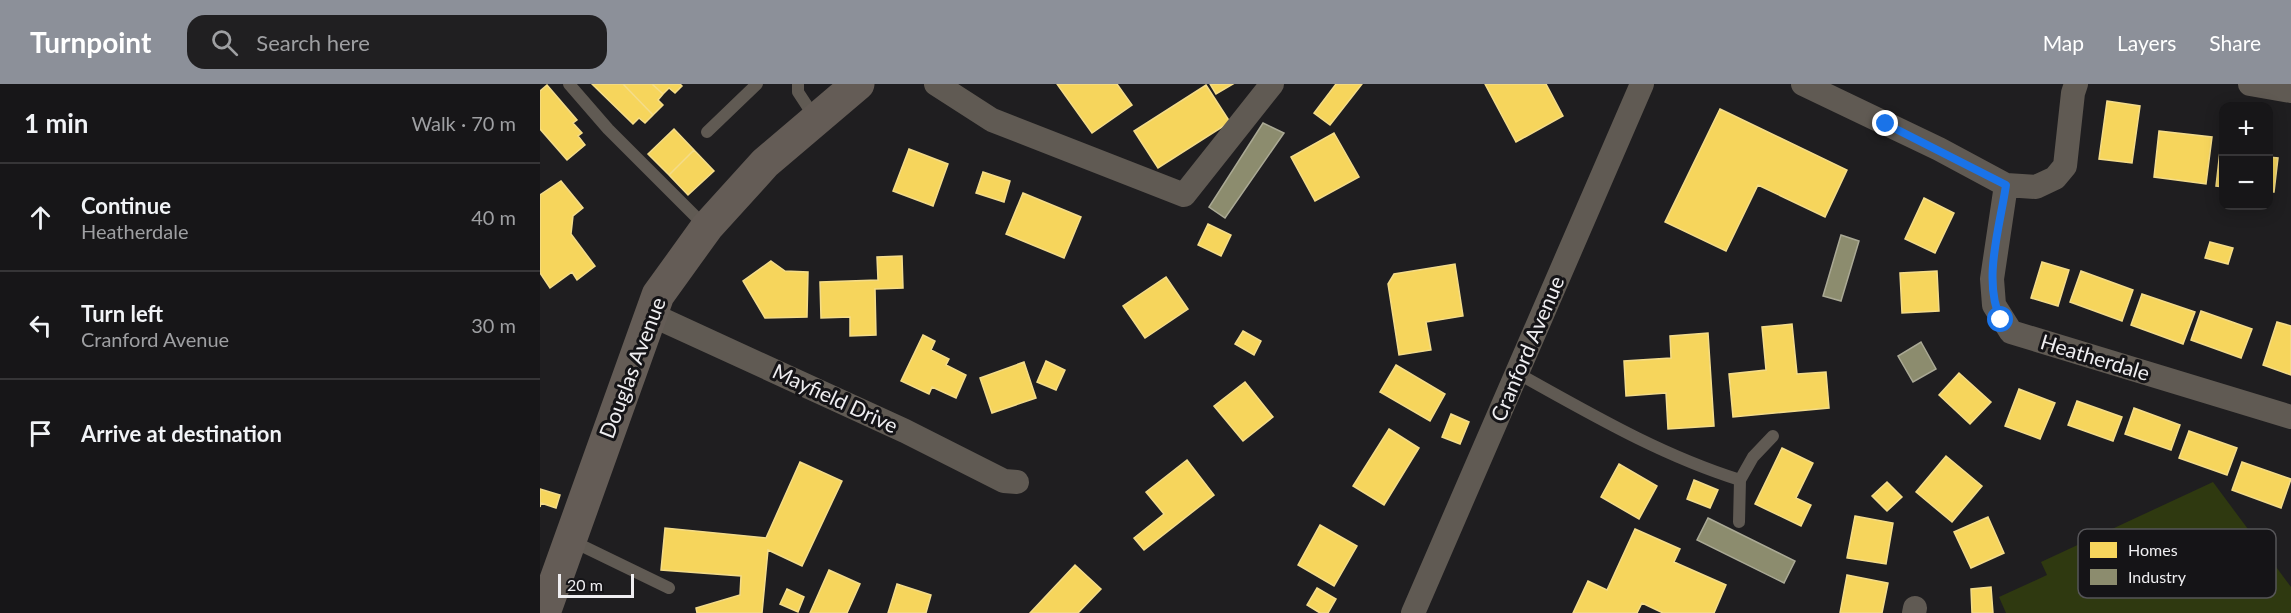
<!DOCTYPE html>
<meta charset="utf-8">
<style>
body{margin:0;font-family:Lato,sans-serif;background:#201f21;color:#f1f3f6}
.controls{position:absolute;right:18px;top:18px;display:grid;overflow:hidden;border-radius:12px;box-shadow:0 3px 15px #0003}
.controls button{width:54px;height:54px;display:grid;place-items:center;padding:0;border:0;border-bottom:2px solid #363537;background:#171618;color:#f1f3f6;font:30px sans-serif}
.scale{position:absolute;left:18px;bottom:15px;width:76px;box-sizing:border-box;padding-left:6px;border:3px solid #efeef1;border-top:0;font-size:16px;line-height:21px;white-space:nowrap;color:#efeef1;-webkit-text-stroke:4px #151417;paint-order:stroke}
.stop{position:absolute;width:18px;height:18px;margin:-14px;border:4px solid #1a73e8;border-radius:50%;background:#fff}
.stop.end{background:#1a73e8;border-color:#fff;box-shadow:0 2px 6px #0008}
.list{margin:0;padding:0;list-style:none}
h2{display:flex;justify-content:space-between;align-items:center;height:78px;margin:0;padding:0 24px;font-size:26px}
h2 small{font-size:20px;font-weight:400;color:#9e9fa2}
.list li{display:grid;grid-template-columns:39px 1fr auto;gap:18px;align-items:center;box-sizing:border-box;height:108px;padding:0 24px;border-top:2px solid #363537}
.list b{display:block;font-size:22px;white-space:nowrap}
.list p{margin:0;font-size:20px;white-space:nowrap;color:#9e9fa2}
.list em{font-size:20px;font-style:normal;color:#9e9fa2}
.icon{flex:none;width:33px;height:33px;fill:none;stroke:currentColor;stroke-width:2;stroke-linecap:round;stroke-linejoin:round}
.map{position:relative;flex:none;width:1751px;height:529px;overflow:hidden}
header{display:flex;align-items:center;gap:36px;box-sizing:border-box;height:84px;padding:0 30px;background:#8c9099;color:#fff}
header strong{font-size:28px}
nav{display:flex;gap:33px;margin-inline-start:auto;font-size:21px}
.search{width:420px;height:54px;background:#201f21;display:flex;align-items:center;gap:15px;box-sizing:border-box;padding:0 21px;border-radius:18px;color:#9e9fa2;font-size:22px}
main{display:flex}
aside{flex:1;background:#171618}
.map>svg:first-child{display:block}
.green{fill:#2f3910}
.homes{fill:#f6d55c;stroke:#f4dc89;stroke-width:1.5}
.industry{fill:#8c8c6e;stroke:#aaa995;stroke-width:1.5}
.lines{fill:none;stroke-linecap:round;stroke-linejoin:round}
.lane{stroke:#605a53;stroke-width:12}
.street{stroke:#605a53;stroke-width:24}
.secondary{stroke:#645c56;stroke-width:33}
.route{stroke:#1a73e8;stroke-width:8}
.labels{text-anchor:middle;stroke-width:6;stroke-linejoin:round;paint-order:stroke}
.street-label{font-size:21px;fill:#efeef1;stroke:#151417}
.key{fill:#151417;stroke:#565558;stroke-width:1.5}
.key-label{font-size:16px;fill:#efeef1}
</style>
<header>
<strong>Turnpoint</strong>
<div class="search"><svg class="icon" aria-label="search" viewBox="0 0 24 24"><circle cx="10" cy="10" r="6"/><path d="M15 15l6 6"/></svg>Search here</div>
<nav><a>Map</a><a>Layers</a><a>Share</a></nav>
</header>
<main>
<aside>
<h2>1 min<small>Walk · 70 m</small></h2>
<ul class="list">
<li><svg class="icon" aria-label="ahead" viewBox="0 0 24 24"><path d="M12 20V5M6 11l6-6 6 6"/></svg><div><b>Continue</b><p>Heatherdale</p></div><em>40 m</em></li>
<li><svg class="icon" aria-label="left" viewBox="0 0 24 24"><path d="M17 20v-9H6M10 6l-5 5 5 5"/></svg><div><b>Turn left</b><p>Cranford Avenue</p></div><em>30 m</em></li>
<li><svg class="icon" aria-label="arrive" viewBox="0 0 24 24"><path d="M6 21V4h12l-3 4 3 4H6"/></svg><div><b>Arrive at destination</b></div></li>
</ul>
</aside>
<div class="map">
<svg width="1751" height="529" viewBox="0 0 1751 529">
<rect width="100%" height="100%" fill="#1f1e20"/>
<!-- green -->
<path class="green" d="M1673 398 1751 503V529H1466L1459 513 1507 491 1501 478Z"/>
<!-- homes -->
<path class="homes" d="M52 0H83L113 31 105 39 99 34 93 40Z
M83 0H112L123 10 118 16 123 21 113 31Z
M112 0H140L142 2 135 9 129 4 123 10Z
M517 0H577L592 21 552 49Z
M670 0H693L676 10Z
M796 0H822L790 41 774 29Z
M945 0H1006L1023 32 976 58Z
M7 1 37 36 33 39 42 49 38 52 45 61 27 76 0 45V7Z
M666 1 690 38 618 84 594 47Z
M1567 17 1600 22 1592 79 1559 75Z
M1180 25 1307 86 1285 133 1218 101 1186 167 1125 138Z
M134 45 154 66 129 91 108 70Z
M1619 47 1672 53 1666 100 1614 93Z
M794 49 819 93 775 117 751 73Z
M369 65 408 80 393 122 353 107Z
M154 66 174 87 148 111 129 91Z
M1680 67 1684 68V103L1676 102Z
M1728 73 1738 74 1734 108H1728Z
M443 88 470 97 464 118 436 109Z
M21 97 43 124 33 132 31 150 55 182 37 196 32 188 10 204 0 189V111Z
M483 109 541 133 524 174 466 150Z
M1384 114 1414 129 1395 169 1365 155Z
M668 140 691 151 681 172 658 161Z
M1670 158 1693 164 1688 180 1665 174Z
M362 172 363 204 335 205 336 251 310 252V233L281 234 280 198 338 196 337 173Z
M231 177 245 187 268 188 267 233 225 234 203 197Z
M1502 178 1529 186 1518 222 1491 214Z
M915 180 923 232 886 238 891 266 859 271 848 200 854 190Z
M1397 187 1399 227 1362 229 1360 189Z
M1541 187 1593 206 1582 237 1530 218Z
M626 193 648 225 605 254 583 222Z
M1602 210 1655 228 1643 260 1591 241Z
M1661 227 1712 245 1701 274 1651 256Z
M1737 238 1751 242V291L1723 281Z
M1252 240 1257 290 1286 288 1289 324 1193 333 1189 290 1226 286 1222 243Z
M703 247 721 257 714 271 695 260Z
M1168 249 1174 342 1128 345 1126 309 1086 312 1084 277 1131 274 1130 252Z
M383 251 395 257 391 266 409 275 406 281 426 291 416 314 392 303 389 310 361 297Z
M506 277 525 286 516 306 497 298Z
M484 278 496 314 452 329 440 294Z
M856 281 905 310 890 337 840 308Z
M1419 289 1451 318 1430 340 1399 311Z
M705 298 733 333 703 357 674 322Z
M1479 305 1515 319 1500 355 1465 342Z
M1537 317 1582 333 1573 357 1528 341Z
M1594 324 1640 341 1631 366 1585 350Z
M911 330 929 338 920 360 902 353Z
M849 345 879 364 844 421 813 402Z
M1649 347 1697 364 1687 391 1639 374Z
M1242 364 1273 379 1256 414 1271 421 1261 442 1215 420Z
M1406 372 1442 402 1412 438 1376 408Z
M647 376 674 411 604 466 594 454 624 430 606 408Z
M260 378 302 397 262 482 228 466 222 529H157L156 524 200 511 201 492 121 486 125 444 226 454Z
M1702 378 1751 395 1741 424 1692 406Z
M1079 380 1117 402 1099 435 1061 413Z
M1154 396 1178 406 1170 424 1147 415Z
M1347 398 1362 413 1347 427 1332 412Z
M0 405 20 411 16 424 1 419 0 423Z
M1315 432 1353 439 1346 480 1307 474Z
M1448 433 1464 469 1431 484 1414 448Z
M780 441 817 462 794 502 758 481Z
M1095 445 1140 465 1134 478 1186 501 1174 529H1123L1102 519 1097 529H1033L1048 497 1067 506Z
M535 481 561 505 538 529H490Z
M289 486 320 500 307 529H270Z
M1307 491 1348 499 1342 529H1300Z
M357 500 391 511 386 529H348Z
M1451 503 1453 529H1432L1431 505Z
M777 504 796 515 788 529H780L767 521Z
M247 505 264 513 258 528 240 520Z"/>
<!-- industry -->
<path class="industry" d="M723 39 744 49 685 134 669 123Z
M1301 151 1319 157 1301 217 1283 212Z
M1381 258 1396 285 1373 298 1358 272Z
M1168 434 1255 477 1244 499 1157 456Z"/>
<g class="lines">
<!-- lane -->
<path class="lane" d="M29 0 68 45 166 143
M258 0V8L275 34
M167 48 217 0
M977 289C1049 329 1120 371 1200 396L1213 373 1233 352
M1199 438 1200 396
M30 456 129 504"/>
<!-- street -->
<path class="street" d="M396 0 452 36 644 111 732 0
M1263 0 1399 65 1466 101 1496 103 1515 94 1525 82 1533 9 1536 0
M1710 0 1751 7
M1466 101 1452 195 1454 221 1471 248 1751 333
M112 231 365 347 464 397 477 398
M873 529 1102 0
M1374 529 1375 524"/>
<!-- secondary -->
<path class="secondary" d="M4 529 118 211 167 143 225 79 318 0"/>
</g>
<g class="lines">
<!-- route -->
<path class="route" d="M1346 40 1466 101C1460 143 1442 197 1461 236"/>
</g>
<g class="labels">
<!-- street labels -->
<g class="street-label">
<text transform="translate(988 265) rotate(-67)" y="7">Cranford Avenue</text>
<text transform="translate(1555 274) rotate(17)" y="7">Heatherdale</text>
<text transform="translate(93 284) rotate(-69)" y="7">Douglas Avenue</text>
<text transform="translate(295 315) rotate(25)" y="7">Mayfield Drive</text>
</g>
</g>
<!-- legend -->
<rect x="1538" y="445" width="198" height="69" rx="9" class="key"/>
<rect x="1550" y="458" width="27" height="16" fill="#f6d55c"/>
<rect x="1550" y="485" width="27" height="16" fill="#8c8c6e"/>
<g class="key-label">
<text x="1588" y="472">Homes</text>
<text x="1588" y="499">Industry</text>
</g>
</svg>
<div class="controls">
<button>+</button>
<button>−</button>
</div>
<div class="scale">20 m</div>
<div class="stop" style="left:1461px;top:236px"></div>
<div class="stop end" style="left:1346px;top:40px"></div>
</div>
</main>
